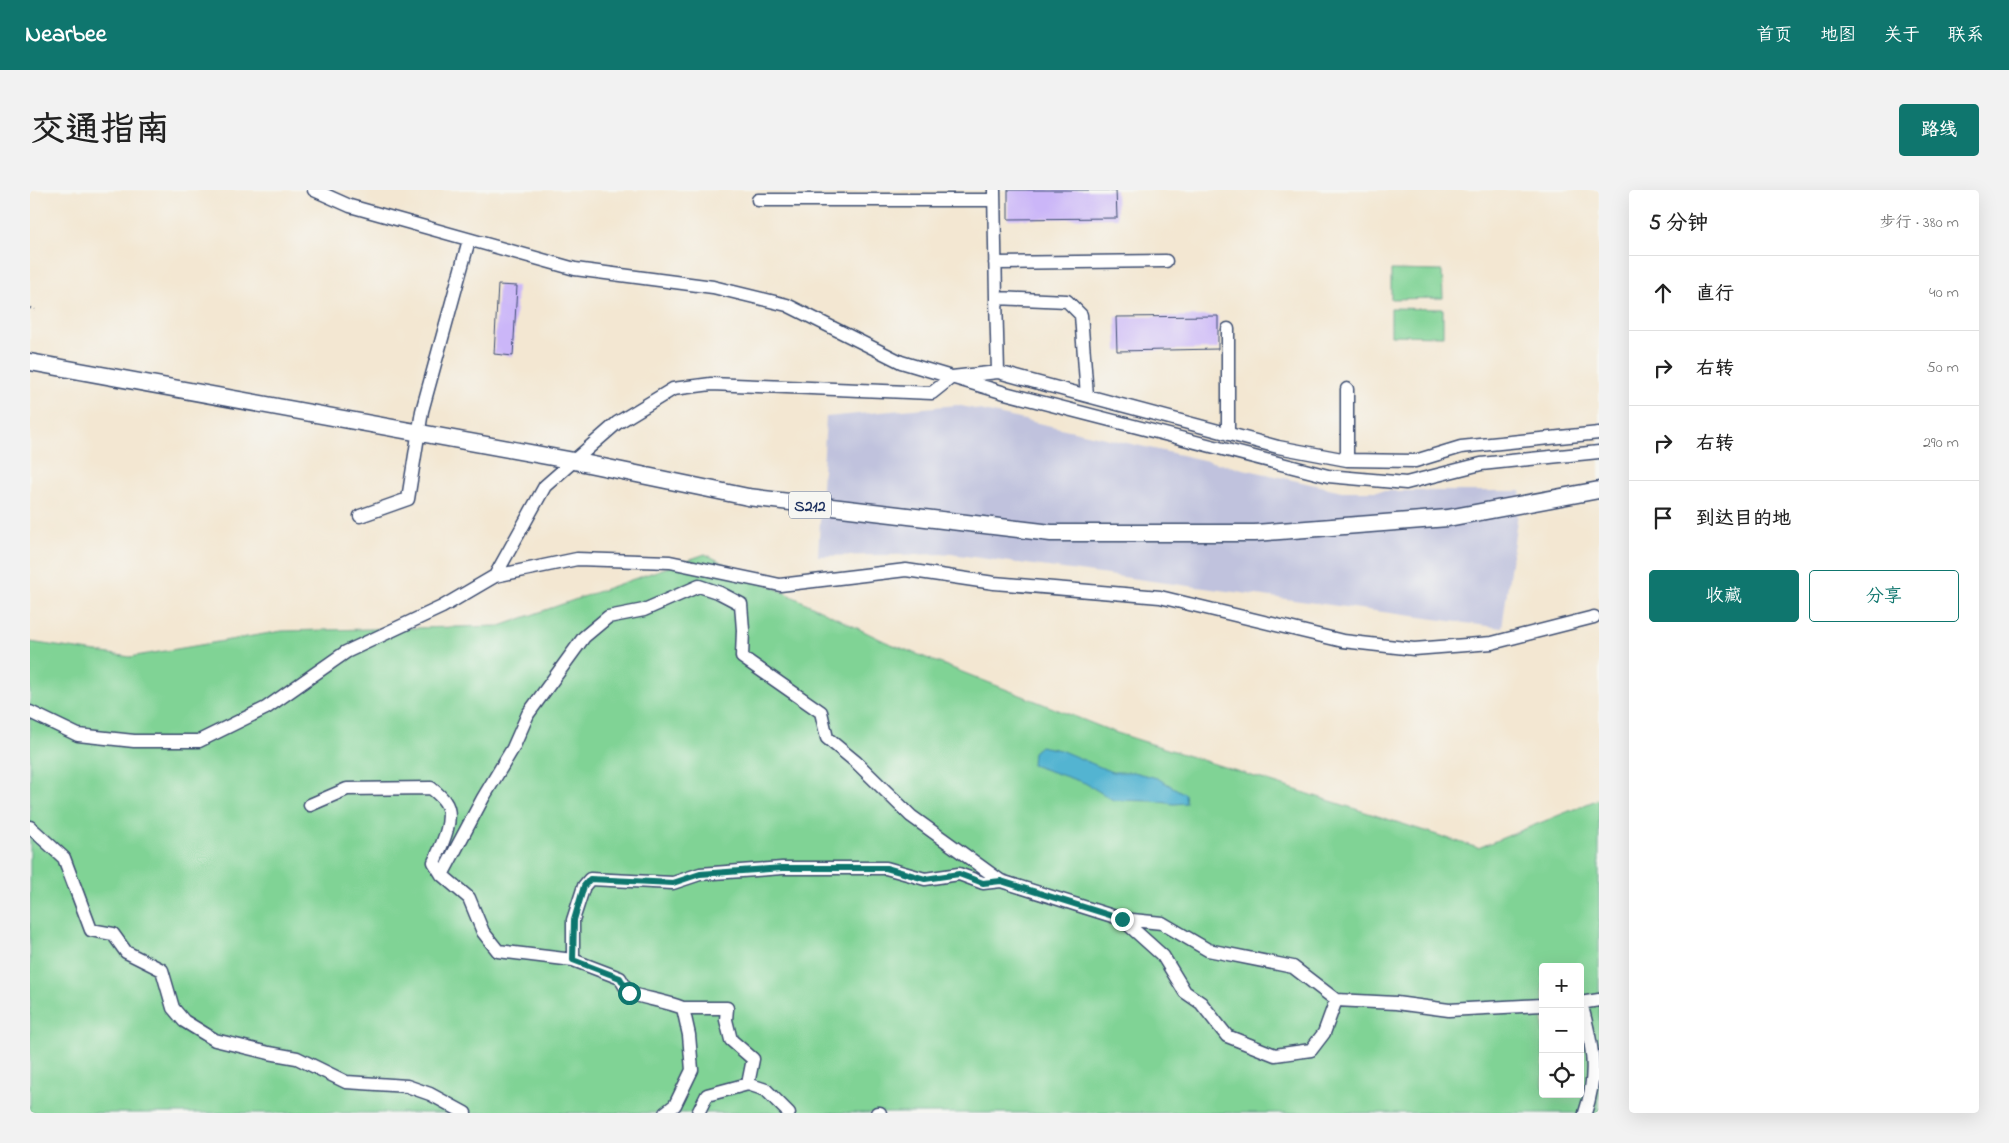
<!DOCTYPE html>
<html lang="zh">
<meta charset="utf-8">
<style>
body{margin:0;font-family:"Indie Flower","LXGW WenKai TC",sans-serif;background:#f2f2f2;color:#222}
.controls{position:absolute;right:15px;bottom:15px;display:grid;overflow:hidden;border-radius:5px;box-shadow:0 5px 20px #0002}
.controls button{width:45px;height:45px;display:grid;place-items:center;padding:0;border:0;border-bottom:1px solid #e0e0e0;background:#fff;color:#222;font:25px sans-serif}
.stop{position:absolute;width:15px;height:15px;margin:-11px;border:4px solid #0f766e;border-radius:50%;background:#fff}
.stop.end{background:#0f766e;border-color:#fff;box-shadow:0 1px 5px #0008}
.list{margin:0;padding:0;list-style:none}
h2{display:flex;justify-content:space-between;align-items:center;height:65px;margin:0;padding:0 20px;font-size:21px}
h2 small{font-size:16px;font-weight:400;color:#767676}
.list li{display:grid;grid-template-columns:32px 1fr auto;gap:15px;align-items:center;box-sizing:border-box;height:75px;padding:0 20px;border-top:1px solid #e0e0e0}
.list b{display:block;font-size:19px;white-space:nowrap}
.list em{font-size:16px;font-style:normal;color:#767676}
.actions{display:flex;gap:10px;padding:15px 20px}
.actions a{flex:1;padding:11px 0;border:1px solid #0f766e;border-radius:5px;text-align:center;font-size:18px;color:#0f766e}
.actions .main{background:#0f766e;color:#fff}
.icon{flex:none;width:28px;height:28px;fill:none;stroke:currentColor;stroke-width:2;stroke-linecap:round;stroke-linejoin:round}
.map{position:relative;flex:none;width:1569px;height:923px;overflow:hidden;border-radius:5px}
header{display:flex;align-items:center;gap:30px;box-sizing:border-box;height:70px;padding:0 25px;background:#0f766e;color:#fff}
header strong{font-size:24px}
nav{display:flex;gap:28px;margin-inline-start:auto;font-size:18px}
.intro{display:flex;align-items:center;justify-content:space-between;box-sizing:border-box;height:120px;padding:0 30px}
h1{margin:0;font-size:35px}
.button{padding:12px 22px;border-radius:5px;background:#0f766e;color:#fff;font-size:18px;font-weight:700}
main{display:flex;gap:30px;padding:0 30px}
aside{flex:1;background:#fff;border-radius:5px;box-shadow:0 5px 20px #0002}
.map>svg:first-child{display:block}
.industrial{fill:#c0c2dd}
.green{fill:#80d395;stroke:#4e817a;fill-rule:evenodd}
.water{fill:#52b4d1;stroke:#367298}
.building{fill:#cbb6f8}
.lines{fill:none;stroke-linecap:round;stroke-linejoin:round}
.minor-casing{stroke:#3b4b6f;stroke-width:15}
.major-casing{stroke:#3b4b6f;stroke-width:19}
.path{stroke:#3b4b6f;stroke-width:2.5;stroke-dasharray:1 4;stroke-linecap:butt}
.minor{stroke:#fff;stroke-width:12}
.major{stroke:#fff;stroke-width:16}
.route{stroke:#0f766e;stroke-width:6}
.labels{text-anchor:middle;stroke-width:4.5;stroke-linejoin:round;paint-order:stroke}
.shield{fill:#f6f6f2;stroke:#5d6b8a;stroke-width:1}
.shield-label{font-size:16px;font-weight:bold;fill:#1b2f5e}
</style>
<header>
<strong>Nearbee</strong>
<nav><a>首页</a><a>地图</a><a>关于</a><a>联系</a></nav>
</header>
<div class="intro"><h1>交通指南</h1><a class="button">路线</a></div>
<main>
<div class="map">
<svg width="1569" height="923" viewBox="0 0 1569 923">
<rect width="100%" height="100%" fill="#f6f6f2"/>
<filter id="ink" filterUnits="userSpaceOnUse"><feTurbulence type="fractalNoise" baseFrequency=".02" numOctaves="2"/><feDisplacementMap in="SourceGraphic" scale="10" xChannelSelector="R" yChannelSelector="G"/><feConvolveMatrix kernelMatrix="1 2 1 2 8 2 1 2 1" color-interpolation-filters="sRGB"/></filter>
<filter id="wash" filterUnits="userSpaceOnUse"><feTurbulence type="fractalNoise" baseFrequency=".0096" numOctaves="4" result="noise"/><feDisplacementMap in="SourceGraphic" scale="20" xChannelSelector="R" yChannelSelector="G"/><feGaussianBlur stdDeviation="1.12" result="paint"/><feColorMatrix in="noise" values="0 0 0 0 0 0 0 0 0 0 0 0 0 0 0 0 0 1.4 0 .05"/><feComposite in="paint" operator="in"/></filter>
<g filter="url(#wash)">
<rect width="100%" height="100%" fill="#f3e7d2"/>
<!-- industrial -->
<path class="industrial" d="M927 215 1312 301H1491L1472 438 921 364 788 366 796 227Z"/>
<!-- green -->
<path class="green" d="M1361 80 1412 81 1413 108 1361 109Z
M1361 118 1413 119V146L1361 145Z
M675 364 856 452 1084 542 1448 658 1569 609V923H0V452L100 467 252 441 470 436ZM1513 777H1550V904H1513Z"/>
<!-- water -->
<path class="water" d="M1010 556 1030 560 1082 582H1103L1127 588 1155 604 1156 613 1144 614 1123 611 1083 610 1055 593 1002 575 1003 562Z"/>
<g id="blocks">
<!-- building -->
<path class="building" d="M978 0H1086L1087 28 978 29Z
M468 95 487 96 483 166 464 164Z
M1188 126V159L1087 161 1086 127Z"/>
</g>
</g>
<g filter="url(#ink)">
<use href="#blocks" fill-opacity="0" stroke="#3b4b6f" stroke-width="1"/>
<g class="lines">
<!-- minor casing -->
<g class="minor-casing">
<path id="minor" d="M284 0 320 16 545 79 683 97 757 115 871 172 975 203 1298 286 1376 293 1451 274 1569 262
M964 0 966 108 1037 111 1051 125 1057 206
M728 10H964
M965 73 1136 71
M966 108 968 182
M1198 139V244
M1317 270V199
M330 326 378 309 392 221 439 50
M465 386 547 369 640 372 750 395 876 380 964 393 1130 407 1313 451 1384 459 1462 453 1564 427
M0 522 48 545 104 551H169L236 518 316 462 412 417 465 386 515 296 587 233 643 199 681 194 902 203 922 187 968 182 1248 257 1317 270 1385 271 1431 257 1569 243
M280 615 317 599 401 598C406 602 412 607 415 612 426 627 411 657 404 672L412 685
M0 637 34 668 61 740 83 744 96 762 132 780 143 818 154 831 185 850 239 863 267 868 316 892 377 896 400 904 435 923
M1092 729 1133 766 1155 802 1171 813 1197 846 1245 865 1281 860 1294 843 1306 810
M543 770V730L554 696 560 689 643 693 670 684 752 678H856L895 689 929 684 953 693 971 691
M1550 813 1569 810
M1551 813C1562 853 1569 882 1555 923
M653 818H697L696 830 701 850 723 869 718 894
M635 923 645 915 662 880 659 845 653 818C635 811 617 809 599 803L590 788 543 770 468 761 453 742 439 708 412 685 453 608 483 558 498 524 554 447 578 427 614 420 669 396 690 403 711 414 713 440 712 467 791 522 797 548 826 572 881 626 971 691 1092 729 1132 733 1178 760 1263 777 1306 810 1366 813 1419 820 1513 815
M668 923 677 905 718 894 736 900 759 923
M847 923H850"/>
</g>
<!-- major casing -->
<g class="major-casing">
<path id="major" d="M0 172 544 271 718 307 1021 343H1225L1418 328 1569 300"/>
</g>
<!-- path -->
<path class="path" d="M0 118 5 120"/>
<!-- minor -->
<use href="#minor" class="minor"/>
<!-- major -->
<use href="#major" class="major"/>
</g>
</g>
<g class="lines" filter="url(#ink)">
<!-- route -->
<path class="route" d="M599 803 590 788 543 770 544 730 554 696 560 689 643 693 670 684 752 678H856L895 689 929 684 953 693 971 691 1092 729"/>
</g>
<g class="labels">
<!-- shield labels -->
<rect class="shield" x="759" y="301.5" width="42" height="27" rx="4"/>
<g class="shield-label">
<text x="780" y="321">S212</text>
</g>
</g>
</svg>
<div class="controls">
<button>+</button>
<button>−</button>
<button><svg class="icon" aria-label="locate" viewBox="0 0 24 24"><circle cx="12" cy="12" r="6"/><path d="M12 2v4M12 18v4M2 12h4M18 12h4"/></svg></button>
</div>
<div class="stop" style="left:599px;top:803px"></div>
<div class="stop end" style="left:1092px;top:729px"></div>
</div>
<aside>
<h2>5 分钟<small>步行 · 380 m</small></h2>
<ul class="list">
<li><svg class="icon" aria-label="ahead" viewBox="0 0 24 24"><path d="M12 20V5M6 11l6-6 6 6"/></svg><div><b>直行</b></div><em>40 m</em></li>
<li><svg class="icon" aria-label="right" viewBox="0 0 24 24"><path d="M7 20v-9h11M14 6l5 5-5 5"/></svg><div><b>右转</b></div><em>50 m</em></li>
<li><svg class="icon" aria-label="right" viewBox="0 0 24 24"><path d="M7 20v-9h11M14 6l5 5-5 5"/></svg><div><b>右转</b></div><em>290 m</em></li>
<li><svg class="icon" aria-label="arrive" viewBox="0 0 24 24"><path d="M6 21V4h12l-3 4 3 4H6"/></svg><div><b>到达目的地</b></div></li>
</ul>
<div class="actions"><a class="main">收藏</a><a>分享</a></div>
</aside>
</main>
